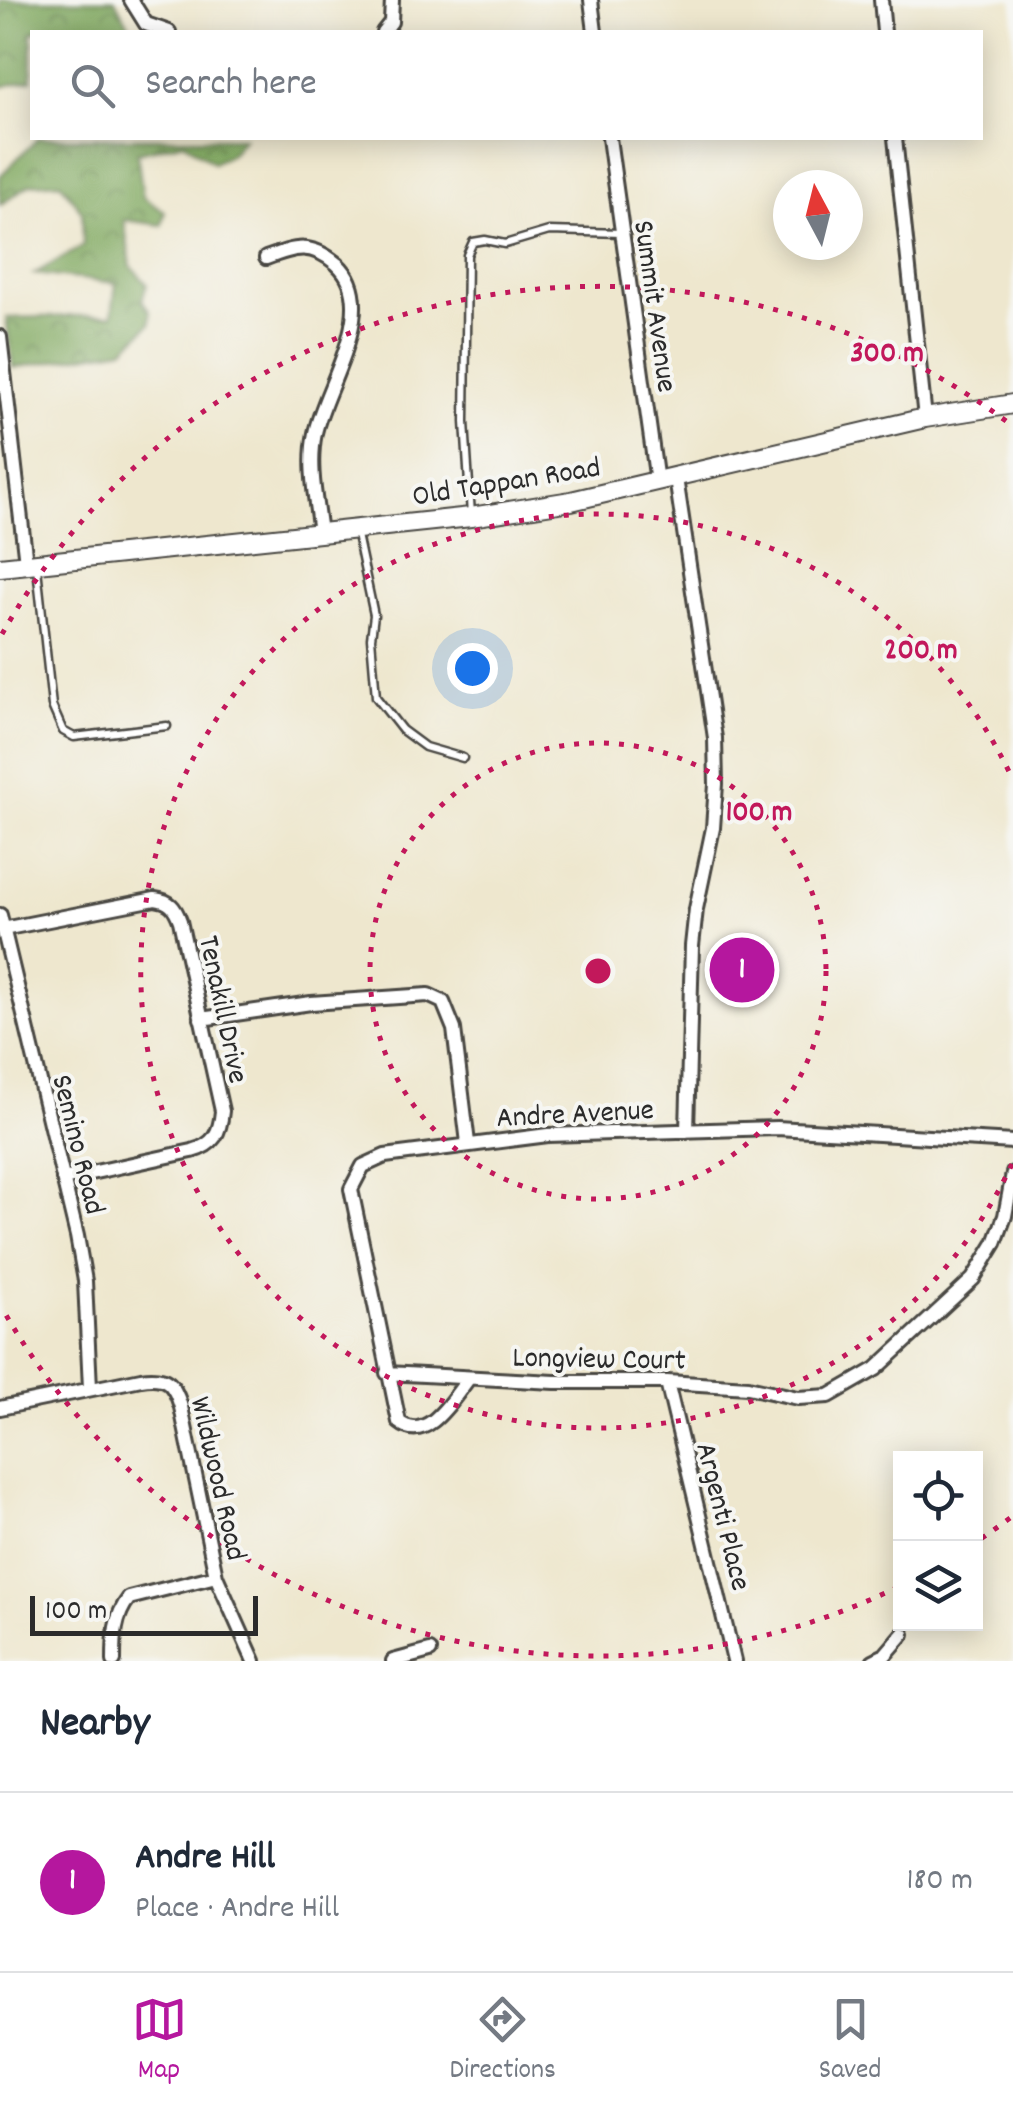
<!DOCTYPE html>
<meta charset="utf-8">
<style>
body{margin:0;font-family:Dekko,sans-serif;background:#f2f2f3;color:#1f2937}
.controls{position:absolute;right:30px;bottom:30px;display:grid;overflow:hidden;border-radius:0px;box-shadow:0 5px 25px #0003}
.controls button{width:90px;height:90px;display:grid;place-items:center;padding:0;border:0;border-bottom:2px solid #e0e1e3;background:#fff;color:#1f2937;font:50px sans-serif}
.compass{position:absolute;left:773px;top:170px;width:90px;height:90px;border-radius:50%;background:#fff;box-shadow:0 5px 25px #0003;rotate:353deg}
.scale{position:absolute;left:30px;bottom:25px;width:228px;box-sizing:border-box;padding-left:10px;border:5px solid #2b2b2b;border-top:0;font-size:28px;line-height:35px;white-space:nowrap;color:#2b2b2b;-webkit-text-stroke:8px #f6f6f2;paint-order:stroke}
.you{position:absolute;left:472px;top:668px;width:35px;height:35px;margin:-25px;border:8px solid #fff;border-radius:50%;background:#1a73e8;box-shadow:0 0 0 15px #1a73e833}
.badge{display:grid;place-items:center;width:65px;height:65px;border-radius:50%;background:#b5179e;color:#fff;font-size:32px;font-weight:700}
.pin{position:absolute;translate:-50% -50%;border:5px solid #fff;box-shadow:0 2px 10px #0006}
.list{margin:0;padding:0;list-style:none}
h2{display:flex;justify-content:space-between;align-items:center;height:130px;margin:0;padding:0 40px;font-size:42px}
h2 small{font-size:32px;font-weight:400;color:#747a83}
.list li{display:grid;grid-template-columns:65px 1fr auto;gap:30px;align-items:center;box-sizing:border-box;height:180px;padding:0 40px;border-top:2px solid #e0e1e3}
.list b{display:block;font-size:38px;white-space:nowrap}
.list p{margin:0;font-size:32px;white-space:nowrap;color:#747a83}
.list em{font-size:32px;font-style:normal;color:#747a83}
.icon{flex:none;width:55px;height:55px;fill:none;stroke:currentColor;stroke-width:2;stroke-linecap:round;stroke-linejoin:round}
.map{position:relative;flex:none;width:1013px;height:1661px;overflow:hidden}
.search{position:absolute;background:#fff;box-shadow:0 5px 25px #0003;left:30px;right:30px;top:30px;height:110px;display:flex;align-items:center;gap:25px;box-sizing:border-box;padding:0 35px;border-radius:0px;color:#747a83;font-size:38px}
.sheet{height:310px;background:#fff}
nav{display:flex;justify-content:space-around;align-items:center;box-sizing:border-box;height:140px;border-top:2px solid #e0e1e3;background:#fff;font-size:28px;color:#747a83}
nav a{display:grid;justify-items:center;gap:5px}
nav .on{color:#b5179e}
.map>svg:first-child{display:block}
.forest{fill:url(#forest-crowns);stroke:#566a45;stroke-width:2.5}
.lines{fill:none;stroke-linecap:round;stroke-linejoin:round}
.service-casing{stroke:#484743;stroke-width:11}
.minor-casing{stroke:#484743;stroke-width:18}
.secondary-casing{stroke:#484743;stroke-width:22}
.service{stroke:#fff;stroke-width:6}
.minor{stroke:#fff;stroke-width:12}
.secondary{stroke:#fff;stroke-width:18}
.ring{fill:none;stroke:#c2185b;stroke-width:5;stroke-dasharray:5 10}
.labels{text-anchor:middle;stroke-width:8;stroke-linejoin:round;paint-order:stroke}
.street-label{font-size:30px;fill:#2b2b2b;stroke:#f6f6f2}
.centre{fill:#c2185b;stroke:#f6f6f2;stroke-width:5}
.ring-label{font-size:30px;text-anchor:middle;font-weight:bold;fill:#c2185b;stroke:#f6f6f2;stroke-width:8;stroke-linejoin:round;paint-order:stroke}
</style>
<div class="map">
<svg width="1013" height="1661" viewBox="0 0 1013 1661">
<defs>
<pattern id="forest-crowns" width="20" height="18" patternUnits="userSpaceOnUse" patternTransform="scale(2.5)"><rect width="20" height="18" fill="#80a85f"/><path d="M2 6a3 3 0 1 1 6 0M12 15a3 3 0 1 1 6 0" fill="none" stroke="#69894f"/></pattern>
</defs>
<rect width="100%" height="100%" fill="#f6f6f2"/>
<filter id="ink" filterUnits="userSpaceOnUse"><feTurbulence type="fractalNoise" baseFrequency=".01" numOctaves="2"/><feDisplacementMap in="SourceGraphic" scale="20" xChannelSelector="R" yChannelSelector="G"/><feConvolveMatrix kernelMatrix="1 2 1 2 8 2 1 2 1" color-interpolation-filters="sRGB"/></filter>
<filter id="wash" filterUnits="userSpaceOnUse"><feTurbulence type="fractalNoise" baseFrequency=".0048" numOctaves="4" result="noise"/><feDisplacementMap in="SourceGraphic" scale="40" xChannelSelector="R" yChannelSelector="G"/><feGaussianBlur stdDeviation="2.25" result="paint"/><feColorMatrix in="noise" values="0 0 0 0 0 0 0 0 0 0 0 0 0 0 0 0 0 1.4 0 .05"/><feComposite in="paint" operator="in"/></filter>
<g filter="url(#wash)">
<rect width="100%" height="100%" fill="#eee7ce"/>
<!-- forest -->
<path class="forest" d="M0 0H115L133 32H32V80L0 87Z
M38 138H244L231 154 213 163 184 142 137 153 143 197 165 212 162 225 124 220 131 266 147 284 142 300 150 312V324L124 349 13 368 6 318 112 315 116 283 34 274 83 246 82 212 60 182 30 184 0 205V176Z"/>
</g>
<g filter="url(#ink)">
<g class="lines">
<!-- service casing -->
<g class="service-casing">
<path id="service" d="M471 515 465 422 467 255 473 242 485 240 505 244 549 231 622 233
M356 530 374 615 371 638 376 697 402 730 425 747 463 758
M37 568 52 706 63 731 74 737 167 726"/>
</g>
<!-- minor casing -->
<g class="minor-casing">
<path id="minor" d="M131 0 146 24 169 32
M591 0 595 32
M881 0 884 32
M383 32 391 22 392 0
M609 138 657 482
M895 138 925 418
M266 258C296 247 311 242 337 264 382 305 325 386 315 433 308 466 316 500 320 533
M0 337 26 563
M676 478 715 738 716 784 713 828 696 909 692 946 687 1131
M0 915 77 1236 85 1281 90 1388
M3 929 155 899C170 901 175 907 180 921L222 1111C220 1133 214 1145 192 1151L63 1179
M201 1019 311 1003 428 995 443 1002 454 1029 468 1143
M387 1373 555 1382H667L748 1387 798 1398 829 1396 876 1369 973 1279 995 1243 1005 1216 1013 1173
M469 1378C453 1398 427 1445 399 1422L351 1189 363 1166 385 1156 548 1135 777 1128 1013 1142
M667 1382 734 1661
M0 1408 141 1379C167 1375 174 1383 181 1407L216 1576 254 1661
M114 1661C114 1637 114 1617 129 1598L216 1576
M393 1661 430 1651
M873 1661 885 1655 903 1634"/>
</g>
<!-- secondary casing -->
<g class="secondary-casing">
<path id="secondary" d="M0 567 471 517 571 501 925 418 1013 404"/>
</g>
<!-- service -->
<use href="#service" class="service"/>
<!-- minor -->
<use href="#minor" class="minor"/>
<!-- secondary -->
<use href="#secondary" class="secondary"/>
</g>
</g>
<!-- distance rings -->
<g class="ring">
<circle cx="598" cy="971" r="228"/>
<path d="M1012 1164A457 457 0 1 1 1012 778"/>
<path d="M1010 1518A685 685 0 0 1 976 1542M898 1587A685 685 0 0 1 2 1308M2 634A685 685 0 0 1 1010 424"/>
</g>
<g class="labels">
<!-- street labels -->
<g class="street-label">
<text transform="translate(657 306) rotate(82)" y="10">Summit Avenue</text>
<text transform="translate(506 480) rotate(-9)" y="10">Old Tappan Road</text>
<text transform="translate(225 1009) rotate(78)" y="10">Tenakill Drive</text>
<text transform="translate(575 1112) rotate(-3)" y="10">Andre Avenue</text>
<text transform="translate(80 1144) rotate(76)" y="10">Semino Road</text>
<text transform="translate(599 1357) rotate(1)" y="10">Longview Court</text>
<text transform="translate(220 1478) rotate(77)" y="10">Wildwood Road</text>
<text transform="translate(725 1516) rotate(76)" y="10">Argenti Place</text>
</g>
</g>
<circle cx="598" cy="971" r="15" class="centre"/>
<g class="ring-label">
<text x="887" y="361">300 m</text>
<text x="921" y="658">200 m</text>
<text x="759" y="820">100 m</text>
</g>
</svg>
<div class="controls">
<button><svg class="icon" aria-label="locate" viewBox="0 0 24 24"><circle cx="12" cy="12" r="6"/><path d="M12 2v4M12 18v4M2 12h4M18 12h4"/></svg></button>
<button><svg class="icon" aria-label="layers" viewBox="0 0 24 24"><path d="M12 4l9 5-9 5-9-5zM3 14l9 5 9-5"/></svg></button>
</div>
<svg class="compass" viewBox="-18 -18 36 36"><path d="M0-13l5 13h-10z" fill="#e53935"/><path d="M0 13l5-13h-10z" fill="#747a83"/></svg>
<div class="scale">100 m</div>
<div class="you"></div>
<div class="pin badge" style="left:742px;top:970px">1</div>
<div class="search"><svg class="icon" aria-label="search" viewBox="0 0 24 24"><circle cx="10" cy="10" r="6"/><path d="M15 15l6 6"/></svg>Search here</div>
</div>
<section class="sheet">
<h2>Nearby<small></small></h2>
<ul class="list">
<li><span class="badge">1</span><div><b>Andre Hill</b><p>Place · Andre Hill</p></div><em>180 m</em></li>
</ul>
</section>
<nav>
<a class="on"><svg class="icon" aria-label="map" viewBox="0 0 24 24"><path d="M3 6l6-2 6 2 6-2v14l-6 2-6-2-6 2zM9 4v14M15 6v14"/></svg>Map</a>
<a><svg class="icon" aria-label="directions" viewBox="0 0 24 24"><path d="M12 3l9 9-9 9-9-9zM9 14v-3h6M13 9l2 2-2 2"/></svg>Directions</a>
<a><svg class="icon" aria-label="saved" viewBox="0 0 24 24"><path d="M7 4h10v16l-5-4-5 4z"/></svg>Saved</a>
</nav>
